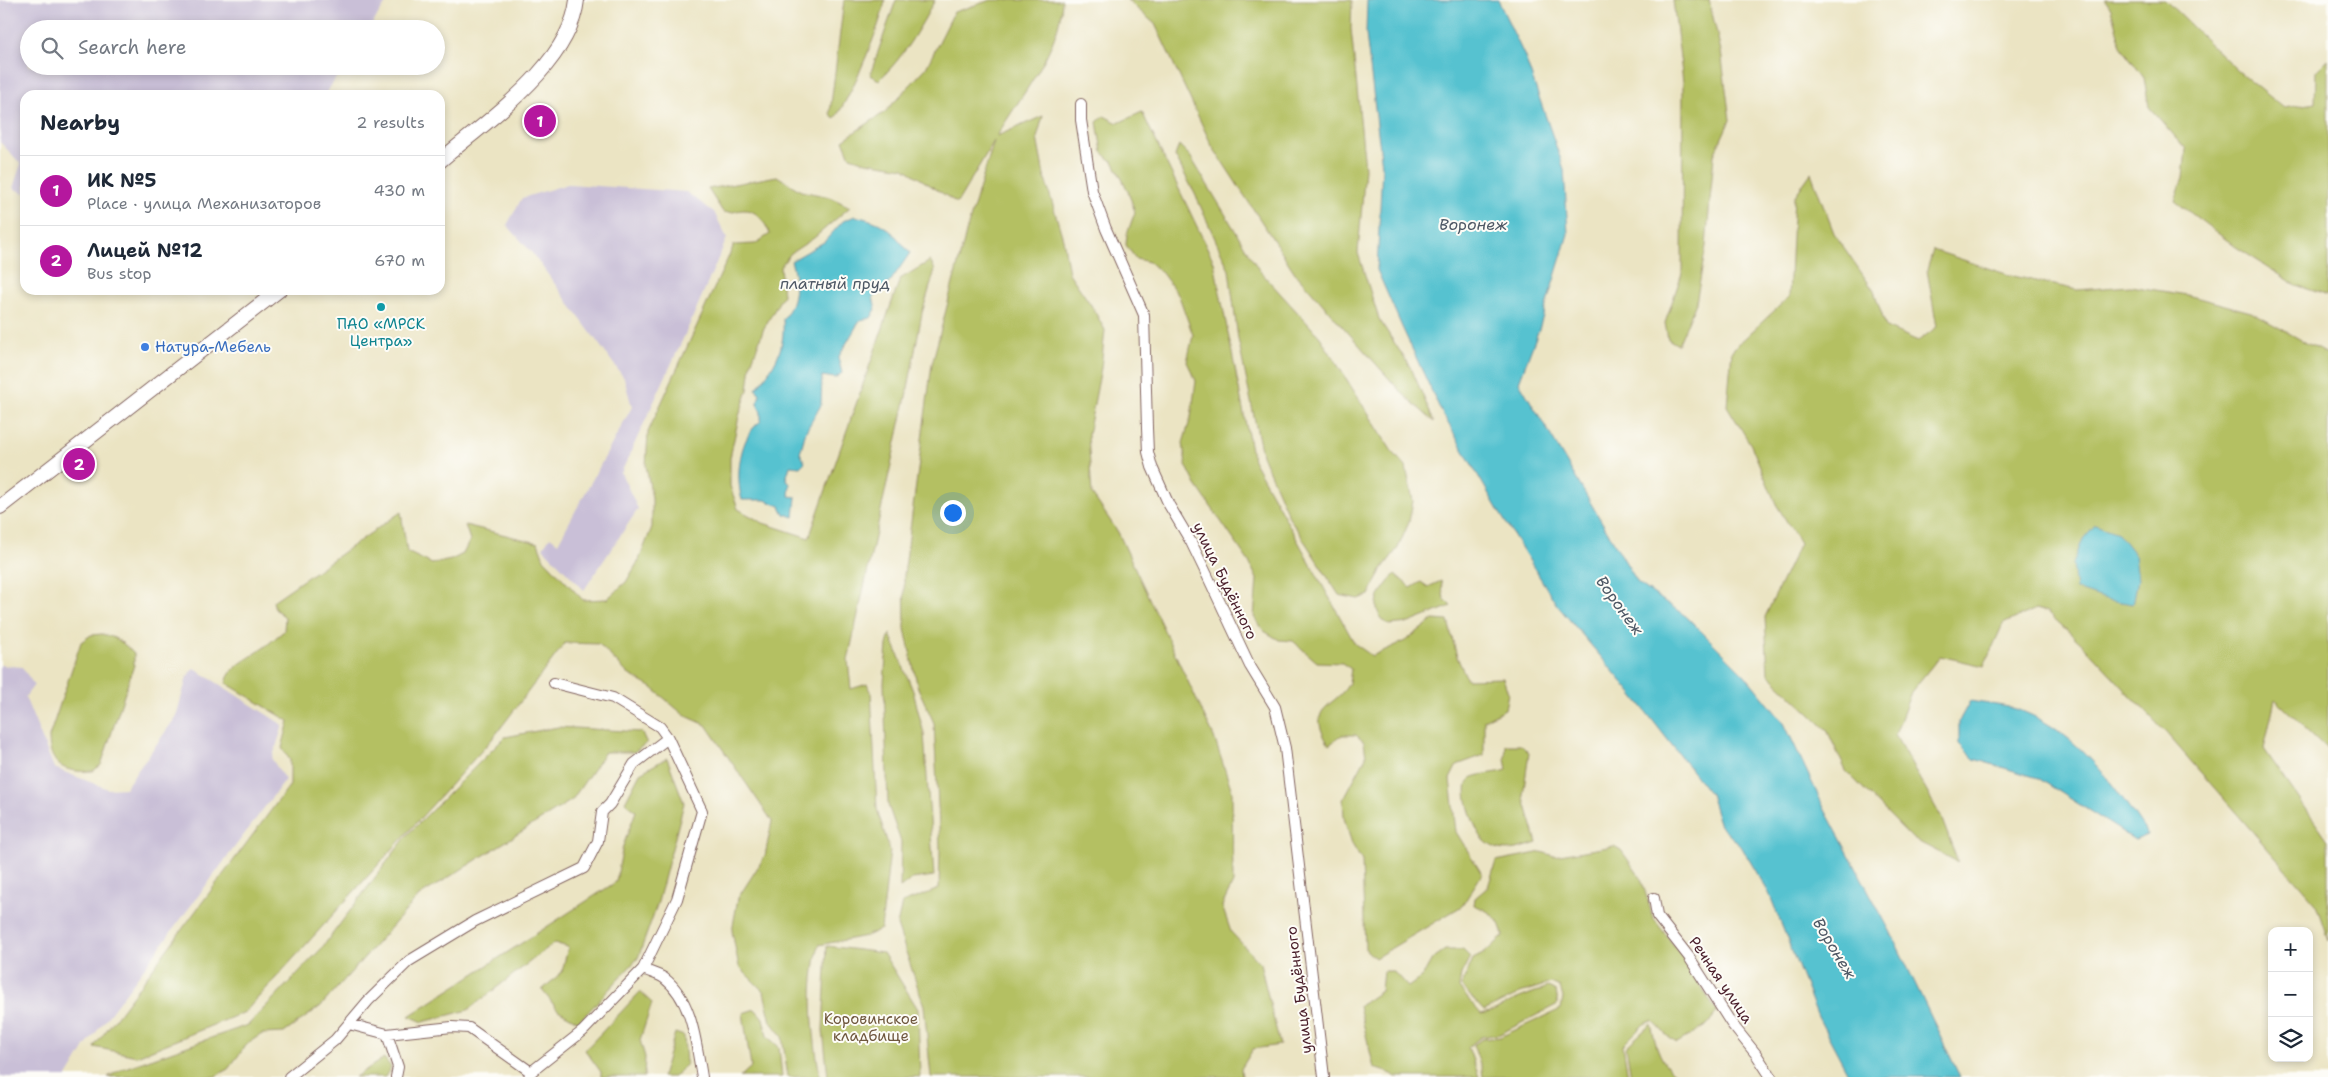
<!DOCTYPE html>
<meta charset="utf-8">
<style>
body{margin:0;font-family:"Shantell Sans",sans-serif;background:#f2f2f3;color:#1f2937}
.controls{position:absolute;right:15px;bottom:15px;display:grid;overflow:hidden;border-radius:10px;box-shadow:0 2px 8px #0003}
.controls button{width:45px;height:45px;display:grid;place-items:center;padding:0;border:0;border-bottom:1px solid #e0e1e3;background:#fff;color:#1f2937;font:25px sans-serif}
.you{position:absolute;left:952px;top:512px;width:18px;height:18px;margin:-12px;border:4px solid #fff;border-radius:50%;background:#1a73e8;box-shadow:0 0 0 8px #1a73e833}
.badge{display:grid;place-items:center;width:32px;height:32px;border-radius:50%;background:#b5179e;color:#fff;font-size:16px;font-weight:700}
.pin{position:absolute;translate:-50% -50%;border:2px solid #fff;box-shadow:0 1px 5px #0006}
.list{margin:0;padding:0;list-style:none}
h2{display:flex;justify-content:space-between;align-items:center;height:65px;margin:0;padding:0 20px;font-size:21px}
h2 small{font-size:16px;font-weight:400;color:#747a83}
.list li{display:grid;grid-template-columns:32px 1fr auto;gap:15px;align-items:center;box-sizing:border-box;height:70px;padding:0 20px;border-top:1px solid #e0e1e3}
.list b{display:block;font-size:19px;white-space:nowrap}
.list p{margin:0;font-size:16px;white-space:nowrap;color:#747a83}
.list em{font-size:16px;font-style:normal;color:#747a83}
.icon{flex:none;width:28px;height:28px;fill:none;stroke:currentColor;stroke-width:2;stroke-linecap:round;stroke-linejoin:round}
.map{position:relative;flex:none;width:2328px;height:1077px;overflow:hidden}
.search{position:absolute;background:#fff;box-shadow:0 2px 8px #0003;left:20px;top:20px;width:425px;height:55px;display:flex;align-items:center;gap:12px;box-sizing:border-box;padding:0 18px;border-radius:28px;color:#747a83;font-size:19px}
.panel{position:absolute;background:#fff;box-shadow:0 2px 8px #0003;left:20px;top:90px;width:425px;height:205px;border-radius:15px}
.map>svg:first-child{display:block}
.industrial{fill:#c9bfd7}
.green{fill:#b4c062;stroke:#7f7046}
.water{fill:#56c2d0;stroke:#50707e}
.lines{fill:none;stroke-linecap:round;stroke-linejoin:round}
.minor-casing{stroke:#826460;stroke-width:12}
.major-casing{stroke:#826460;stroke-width:16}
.minor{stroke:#fff;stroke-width:10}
.major{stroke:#fff;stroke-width:14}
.culture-dot{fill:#0f9aa8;stroke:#fdfcf7;stroke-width:2}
.shop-dot{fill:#3f7fe0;stroke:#fdfcf7;stroke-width:2}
.labels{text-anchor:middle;stroke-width:4;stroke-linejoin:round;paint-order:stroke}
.culture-label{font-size:15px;fill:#0d838f;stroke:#fdfcf7}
.shop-label{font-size:15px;fill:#366cbe;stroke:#fdfcf7;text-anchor:start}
.street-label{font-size:15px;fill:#4a1f2b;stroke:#fdfcf7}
.park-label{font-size:15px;fill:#6f573e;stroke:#fdfcf7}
.water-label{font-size:16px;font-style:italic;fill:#4e5865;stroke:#fdfcf7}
</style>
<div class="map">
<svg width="2328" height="1077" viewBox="0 0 2328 1077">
<rect width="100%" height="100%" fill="#fdfcf7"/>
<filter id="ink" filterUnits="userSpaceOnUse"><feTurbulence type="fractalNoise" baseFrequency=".02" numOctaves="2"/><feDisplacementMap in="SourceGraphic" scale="10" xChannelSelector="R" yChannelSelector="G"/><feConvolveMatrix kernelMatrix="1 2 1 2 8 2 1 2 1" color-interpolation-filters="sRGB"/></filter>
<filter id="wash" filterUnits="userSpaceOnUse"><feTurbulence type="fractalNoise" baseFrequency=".0096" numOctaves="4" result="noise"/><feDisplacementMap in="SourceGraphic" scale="20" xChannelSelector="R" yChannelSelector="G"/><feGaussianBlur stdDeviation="1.12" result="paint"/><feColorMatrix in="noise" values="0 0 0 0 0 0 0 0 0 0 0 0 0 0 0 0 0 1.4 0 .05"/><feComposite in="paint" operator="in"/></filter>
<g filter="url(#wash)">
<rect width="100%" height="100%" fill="#ebe4c3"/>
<!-- industrial -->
<path class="industrial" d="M0 0H388L369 29H29V66H344L325 95H25V194L13 188 21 164 0 142Z
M568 184 686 192 714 212 727 238 688 328 621 473 638 509 584 590 543 548 550 537 558 543 632 407 624 378 532 253 507 225 522 198Z
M0 665 22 667 34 685 25 697 54 768 108 789 125 788 176 717 187 677 194 668 283 725 272 759 285 780 85 1047 67 1077H0Z"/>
<!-- green -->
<path class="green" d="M844 0H885C882 23 849 102 834 119L830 113Z
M896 0H935C919 29 904 57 879 80L870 75Z
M991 0H1062C1061 50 1021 94 997 136L1043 116 1037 138 1044 175 1063 239 1069 273 1091 305 1105 330 1101 368 1088 435 1092 494 1118 532 1214 737 1232 791 1233 883 1222 906 1231 932 1260 963 1280 1045 1253 1049 1241 1069 1242 1077H931L924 1006 897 925 902 903 939 889 940 848 934 723 918 688 905 629 904 575 932 364 967 229 994 141 957 203 904 168 866 162 850 157 843 140 885 112 926 68 954 12Z
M1127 0H1352L1351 29 1365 168 1358 253 1379 319 1412 370 1434 422 1401 392 1295 273 1212 146 1155 24Z
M1673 0H1709L1721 51 1730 120 1714 155 1706 246 1696 303 1678 345 1668 339 1665 323 1682 273 1683 82Z
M2104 0H2165L2237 70 2284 108 2315 103 2316 71 2328 59V296L2296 285 2236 247 2175 201 2183 177 2186 149 2149 107 2144 78 2121 46 2111 9Z
M1142 112 1214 262 1253 460 1355 644 1372 656 1405 641 1433 620 1448 621 1457 657 1467 679 1503 678 1508 693 1505 709 1484 720V755L1457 765 1450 779 1456 832 1482 874 1462 906 1375 958 1365 949 1362 861 1352 844 1344 818 1343 800 1366 757 1364 742 1356 735H1342L1329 745C1305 706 1333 709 1348 685 1350 681 1350 674 1351 669L1342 663 1317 662 1293 641 1279 640 1264 631 1254 617 1257 579 1249 562 1196 485 1186 465 1183 443 1191 417 1196 381 1187 362 1193 335 1179 296 1162 273 1149 262 1136 259 1126 245 1127 234 1135 212 1128 191 1114 163 1102 152 1097 122 1104 116 1118 123Z
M1179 145 1190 156 1259 270 1320 337 1391 450 1406 467 1413 501 1409 522 1398 548 1382 569 1369 595 1359 599 1339 595 1289 517 1262 455 1238 339 1229 270 1195 194 1175 156Z
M1811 173 1834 233 1874 291 1886 327 1918 341 1937 327 1927 270 1933 250 2009 275 2077 290 2130 286 2187 295 2251 312 2328 355V750L2275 699 2264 749 2328 840V940L2316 904 2167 734 2083 645 2047 612 2036 609 2003 624 1984 666 1940 656 1911 692 1895 735 1941 817 1958 862 1913 839 1846 771 1827 730 1768 674 1765 617 1800 543 1776 504 1751 445 1727 406 1732 350 1789 297 1794 197Z
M777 176 801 191 830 197 850 207 814 238 791 253 780 267 783 295 764 328 751 364 748 390 739 416 730 458V486L738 509 763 523 809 538 900 279 930 261 935 270 922 313 909 383 848 660 851 689 867 684 871 691 877 809 890 851 881 929 866 936 819 945C807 988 813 1034 820 1077H788L782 1036 771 1022 764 992 739 967 732 931 738 898 765 856 772 821 706 725 684 715 651 687 628 674 599 644 565 643 493 738 245 1012 137 1056 94 1047 290 785V760L282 748 289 721 226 683C230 666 247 660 259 651 268 645 276 637 284 631L285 617 275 609 273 601 401 512 407 552 432 564 451 560 463 554 470 540 465 525 538 543 544 559 583 600 607 599 626 582 639 560 652 527V498L646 466 648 432 734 245 755 244 770 234C765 223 758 210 744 210 736 210 732 214 723 212L708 189Z
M1395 574 1411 588 1421 582 1428 587 1441 581 1444 599 1451 606 1409 623 1389 625C1366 608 1380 592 1395 574Z
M102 634C116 637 124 643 134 654V665L101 765 93 771C66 773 49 767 49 737L81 642 91 635Z
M890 634 913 691 924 734 934 876 912 879 900 888 901 842 888 805 884 683 887 645Z
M558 727 641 732 647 743 634 752H605L572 800 419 896 321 1006 284 1033 262 1034 248 1043 228 1069 214 1077H108L122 1069 248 1025 321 949 408 834 505 737Z
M1506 745H1521L1529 753 1523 795 1537 843C1525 847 1508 853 1495 848 1492 846 1485 842 1483 839 1474 829 1459 788 1470 779 1475 774 1498 773 1507 770L1505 758Z
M667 758 684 803 658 902 638 958 579 1022 558 1010 542 990 562 972 568 947 554 943 468 1010 423 1022 409 1016 616 882 623 846 636 811 625 802 640 773Z
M1614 846 1621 850 1641 878 1653 918 1683 957 1717 1012 1707 1025 1677 1043C1668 1039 1661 1028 1652 1021L1644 1024 1623 1045 1628 1077H1483L1482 1069 1473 1045 1482 1039 1500 1037 1561 1009 1563 998 1560 987 1551 983 1520 993 1484 1011 1461 986 1473 959 1483 954 1503 937C1501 919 1490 911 1474 905L1475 898 1488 887 1496 861 1542 852 1554 856Z
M827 946 883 953 918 1009 920 1077H828L823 1030Z
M1445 950H1463L1470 957 1461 974 1459 988 1481 1014 1491 1012 1512 1001 1548 987 1556 991 1558 1004 1500 1034 1481 1037 1468 1047 1479 1077H1396L1392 1074 1374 1068 1359 1006 1381 991 1383 971H1393L1408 987 1422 977 1432 959Z
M640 992 652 1003 640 1040 645 1057 644 1077H601V1072L585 1050Z
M755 1009 763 1018 767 1036 779 1047 782 1077H740L751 1067 743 1013Z
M1651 1024C1656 1046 1660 1066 1681 1077H1631L1626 1047Z
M675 1033 684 1036 686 1064 674 1077H662Z
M384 1058 391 1067 385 1077H355Z"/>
<!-- water -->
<path class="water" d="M1367 0H1498L1525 57 1564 169 1568 234 1539 329 1519 382 1638 583 1687 617 1744 674 1784 723 1825 810 1890 931 1960 1077H1850L1818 1017 1769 893 1741 846 1720 826 1710 794 1629 690 1557 605 1498 510 1441 411 1402 327 1377 270 1382 166 1366 34Z
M855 216C886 223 890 229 910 253L890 282 873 297 876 309 871 318 860 320 838 358 842 373 835 378 822 376 821 405 806 431 800 453 805 462 800 467 790 466 786 479 790 484 789 496 796 497 794 517 784 514 780 506 765 500H742C735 477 739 436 761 421V412L757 404 760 394 756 389C775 365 785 351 783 319 796 303 798 281 791 261L824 242 843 221Z
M2095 525 2118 533 2135 555 2138 579 2133 604 2109 600 2076 589 2073 564 2083 539Z
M1970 701C1986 704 2006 705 2022 711 2080 734 2114 785 2148 835L2135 840 2038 778 1974 759 1959 744V721Z"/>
</g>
<g filter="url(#ink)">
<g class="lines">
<!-- minor casing -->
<g class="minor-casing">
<path id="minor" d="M1081 104V120L1092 191 1106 229 1144 315 1147 428 1148 452 1152 467 1169 505 1191 542 1207 575 1250 666 1275 707 1285 748 1324 1077
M1654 898 1657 916 1689 957 1731 1023 1756 1054 1771 1077
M643 969C649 972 658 974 664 978 693 1000 696 1044 702 1077
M349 1024 387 1034 452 1027 469 1028 531 1072
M387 1034 398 1067 396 1077
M289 1077 335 1040 368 1001 409 961 475 921 584 868 598 841 602 812 610 804 634 764 668 738
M529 1077 531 1072 583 1031 643 969 677 899 702 811 668 738 660 727 613 698 554 683"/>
</g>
<!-- major casing -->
<g class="major-casing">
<path id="major" d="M440 161C487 120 570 65 577 0
M0 507 279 290"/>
</g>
<!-- minor -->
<use href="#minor" class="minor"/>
<!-- major -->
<use href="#major" class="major"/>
</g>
</g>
<!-- markers -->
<circle class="culture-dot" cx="381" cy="307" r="5"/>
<circle class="shop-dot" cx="145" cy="347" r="5"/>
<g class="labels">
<!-- culture labels -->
<g class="culture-label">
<text x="381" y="329">ПАО «МРСК<tspan x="381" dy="17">Центра»</tspan></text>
</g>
<!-- shop labels -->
<g class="shop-label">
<text x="155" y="352">Натура-Мебель</text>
</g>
<!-- street labels -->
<g class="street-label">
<text transform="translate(1225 581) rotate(64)" y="5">улица Будённого</text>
<text transform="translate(1721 980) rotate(56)" y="5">Речная улица</text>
<text transform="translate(1299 990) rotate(-97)" y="5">улица Будённого</text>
</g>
<!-- park labels -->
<g class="park-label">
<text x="871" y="1024">Коровинское<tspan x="871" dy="17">кладбище</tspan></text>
</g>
<!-- water labels -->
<g class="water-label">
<text x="1473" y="230">Воронеж</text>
<text x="835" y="289">платный пруд</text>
<text transform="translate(1620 605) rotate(54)" y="6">Воронеж</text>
<text transform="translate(1835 948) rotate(59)" y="6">Воронеж</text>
</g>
</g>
</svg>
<div class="controls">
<button>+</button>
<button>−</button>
<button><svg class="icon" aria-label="layers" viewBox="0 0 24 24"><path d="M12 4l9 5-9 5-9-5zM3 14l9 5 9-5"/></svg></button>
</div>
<div class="you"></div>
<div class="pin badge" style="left:540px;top:121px">1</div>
<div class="pin badge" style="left:79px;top:464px">2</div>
<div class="search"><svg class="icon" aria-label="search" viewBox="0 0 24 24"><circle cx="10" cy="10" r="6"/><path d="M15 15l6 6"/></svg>Search here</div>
<section class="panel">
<h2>Nearby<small>2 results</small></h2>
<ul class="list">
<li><span class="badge">1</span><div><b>ИК №5</b><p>Place · улица Механизаторов</p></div><em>430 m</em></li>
<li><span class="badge">2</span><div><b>Лицей №12</b><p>Bus stop</p></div><em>670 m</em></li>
</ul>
</section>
</div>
